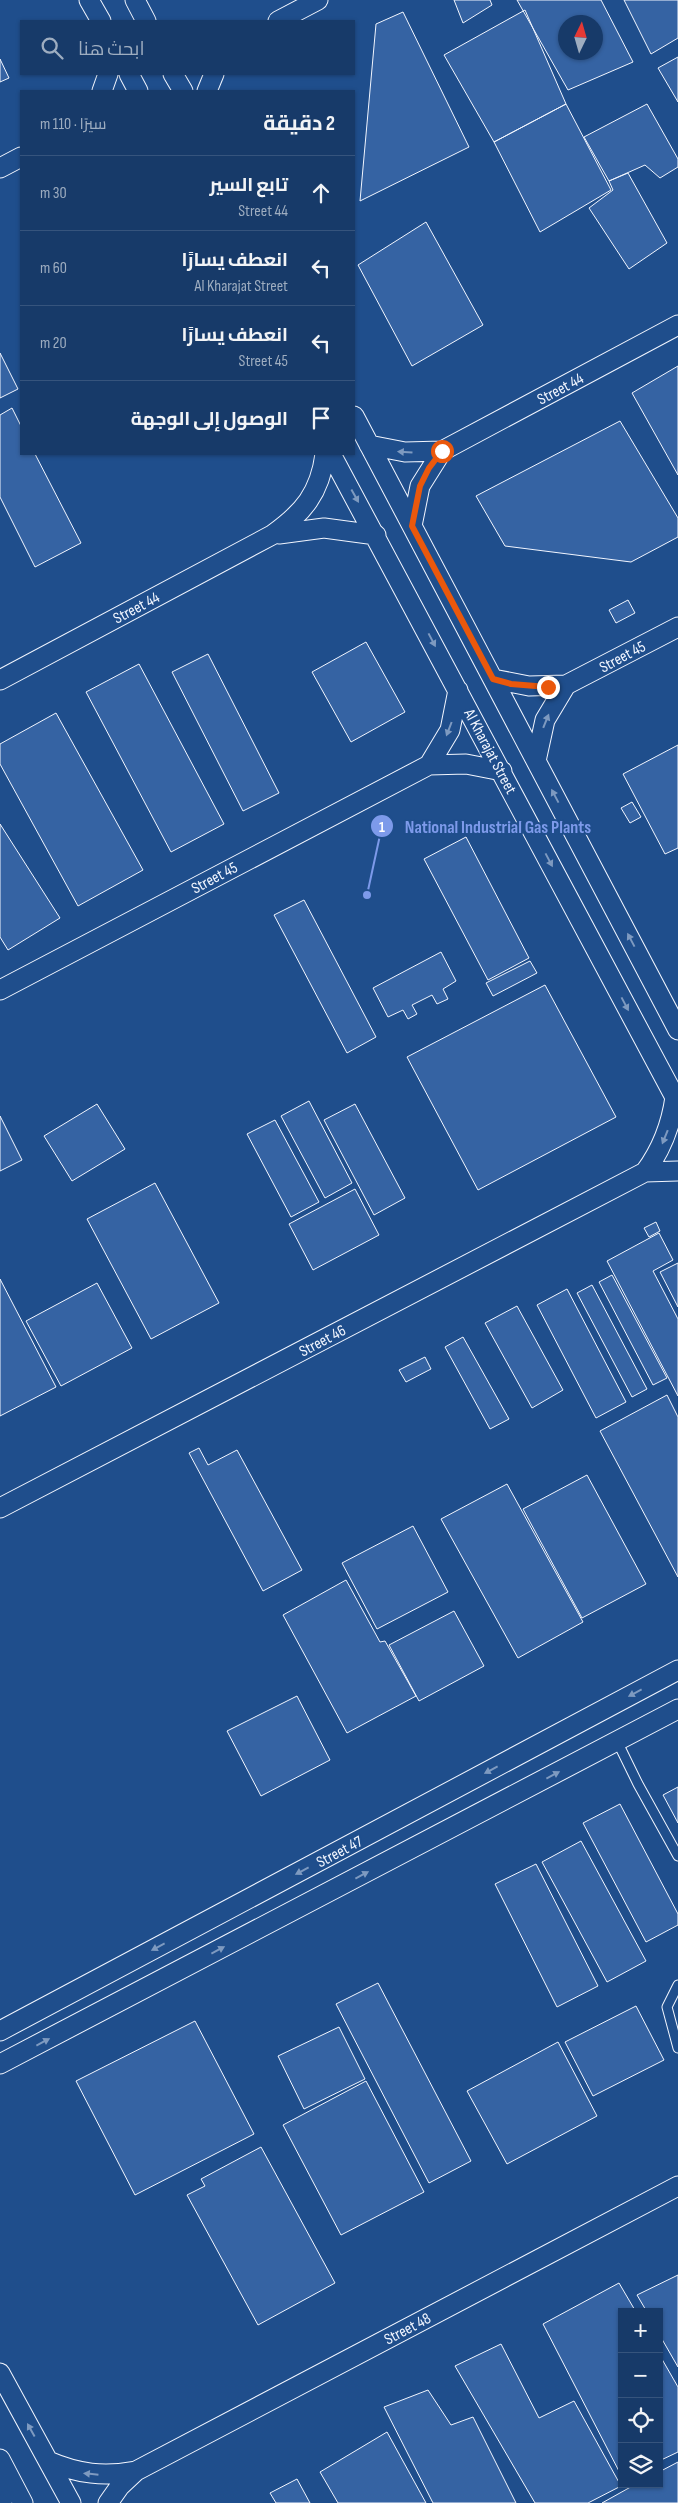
<!DOCTYPE html>
<html lang="ar">
<meta charset="utf-8">
<style>
body{margin:0;font-family:"Sofia Sans Condensed",Cairo,sans-serif;background:#244571;color:#f1f3f6;direction:rtl}
.controls{position:absolute;right:15px;bottom:15px;display:grid;overflow:hidden;border-radius:0px;box-shadow:0 1px 4px #0004}
.controls button{width:45px;height:45px;display:grid;place-items:center;padding:0;border:0;border-bottom:1px solid #36547d;background:#173a69;color:#f1f3f6;font:25px sans-serif}
.compass{position:absolute;left:558px;top:15px;width:45px;height:45px;border-radius:50%;background:#173a69;box-shadow:0 1px 4px #0004;rotate:5deg}
.stop{position:absolute;width:15px;height:15px;margin:-11px;border:4px solid #ea580c;border-radius:50%;background:#fff}
.stop.end{background:#ea580c;border-color:#fff;box-shadow:0 1px 5px #0008}
.list{margin:0;padding:0;list-style:none}
h2{display:flex;justify-content:space-between;align-items:center;height:65px;margin:0;padding:0 20px;font-size:21px}
h2 small{font-size:16px;font-weight:400;color:#9eadc0}
.list li{display:grid;grid-template-columns:32px 1fr auto;gap:15px;align-items:center;box-sizing:border-box;height:75px;padding:0 20px;border-top:1px solid #36547d}
.list b{display:block;font-size:19px;white-space:nowrap}
.list p{margin:0;font-size:16px;white-space:nowrap;color:#9eadc0}
.list em{font-size:16px;font-style:normal;color:#9eadc0}
.icon{flex:none;width:28px;height:28px;fill:none;stroke:currentColor;stroke-width:2;stroke-linecap:round;stroke-linejoin:round}
.map{position:relative;flex:none;width:678px;height:2503px;overflow:hidden;direction:ltr}
.search{position:absolute;background:#173a69;box-shadow:0 1px 4px #0004;left:20px;top:20px;width:335px;height:55px;display:flex;align-items:center;gap:12px;box-sizing:border-box;padding:0 18px;border-radius:0px;color:#9eadc0;font-size:19px}
.panel{position:absolute;background:#173a69;box-shadow:0 1px 4px #0004;left:20px;top:90px;width:335px;height:365px;border-radius:0px;direction:rtl}
.map>svg:first-child{display:block}
.building{fill:#3563a3;stroke:#f2f6ff;fill-rule:evenodd}
.lines{fill:none;stroke-linecap:round;stroke-linejoin:round}
.service-casing{stroke:#f2f6ff;stroke-width:11}
.minor-casing{stroke:#f2f6ff;stroke-width:21}
.service{stroke:#1f4e8c;stroke-width:9}
.minor{stroke:#1f4e8c;stroke-width:19}
.oneway{fill:#7e9ac0}
.route{stroke:#ea580c;stroke-width:6}
.labels{text-anchor:middle;stroke-width:4;stroke-linejoin:round;paint-order:stroke}
.street-label{font-size:16px;fill:#f2f6ff;stroke:#1f4e8c}
.leader{fill:none;stroke:#7d9aea;stroke-width:2}
.callout-dot{fill:#7d9aea;stroke:#1f4e8c;stroke-width:2}
.mark-label{font-size:15px;text-anchor:middle;font-weight:bold;fill:#fff}
.callout-label{font-size:18px;text-anchor:middle;font-weight:bold;fill:#7d9aea;stroke:#1f4e8c;stroke-width:4;stroke-linejoin:round;paint-order:stroke}
</style>
<div class="map">
<svg width="678" height="2503" viewBox="0 0 678 2503">
<rect width="100%" height="100%" fill="#1f4e8c"/>
<!-- building -->
<path class="building" d="M454 0H490L492 5 463 23Z
M517 0H601L633 62 568 90ZM566 22H596V52H566Z
M624 0H678V38L651 54Z
M525 10 566 104 494 142 444 55Z
M403 12 469 147 360 201 376 24Z
M678 57V102L658 68Z
M0 59 9 78 0 82Z
M566 104 611 190 540 232 494 142Z
M647 104 678 159V167L660 178 645 165 609 181 584 137Z
M628 173 667 243 629 269 589 208 613 190 609 181Z
M426 222 483 325 412 366 358 265Z
M0 353 18 389 0 398Z
M678 366V475L632 393Z
M12 408 21 426V454H35L81 543 35 567 0 497V415Z
M620 421 678 518V537L631 562 505 546 476 496Z
M628 600 635 613 616 623 609 610Z
M366 642 405 712 351 742 312 672Z
M208 654 279 793 243 811 172 672Z
M139 664 224 824 171 852 86 692Z
M56 713 143 870 78 906 0 764V744Z
M678 745V848L665 854 623 774Z
M632 802 641 817 630 823 621 808Z
M0 824 60 918 8 950 0 937Z
M466 837 529 958 488 980 424 859Z
M304 900 376 1037 347 1053 274 915Z
M441 952 456 981 443 989 448 999 437 1004 432 995 412 1005 417 1014 408 1019 403 1010 388 1017 373 988Z
M530 961 537 973 493 996 486 983Z
M545 985 616 1117 478 1190 407 1057Z
M309 1101 352 1183 325 1198 281 1116Z
M97 1104 125 1149 72 1181 44 1136Z
M355 1104 405 1198 374 1215 324 1120Z
M0 1116 22 1160 0 1171Z
M275 1120 319 1202 291 1217 247 1134Z
M155 1183 219 1303 151 1339 87 1219Z
M355 1189 379 1235 313 1270 289 1224Z
M656 1222 660 1231 649 1237 644 1228Z
M659 1233 673 1260 653 1271 678 1319V1396L607 1261Z
M678 1263V1307L660 1272Z
M612 1275 667 1378 653 1385 599 1282Z
M0 1279 56 1387 0 1416Z
M97 1283 132 1348 61 1386 26 1321Z
M592 1285 647 1389 632 1397 577 1293Z
M567 1289 626 1402 596 1418 537 1305Z
M517 1306 563 1390 532 1408 485 1323Z
M463 1337 509 1419 490 1429 445 1347Z
M425 1357 431 1369 406 1382 399 1370Z
M667 1395 678 1417V1577L600 1431Z
M199 1448 208 1465 237 1450 302 1570 263 1591 189 1453Z
M587 1475 646 1584 582 1618 523 1509Z
M507 1484 583 1622 518 1658 441 1519Z
M413 1526 448 1592 377 1629 342 1563Z
M346 1580 380 1642 385 1641 416 1696 347 1733 283 1615Z
M454 1611 484 1666 419 1701 389 1645Z
M297 1696 330 1760 261 1796 227 1731Z
M678 1787V1823L663 1795Z
M620 1804 678 1914V1925L646 1942 583 1823Z
M581 1841 646 1961 607 1982 542 1862Z
M536 1864 598 1986 557 2007 495 1884Z
M378 1983 471 2161 429 2183 336 2004Z
M636 2006 664 2060 593 2096 565 2042Z
M195 2021 254 2134 135 2195 76 2081Z
M339 2027 365 2079 304 2109 278 2056Z
M558 2042 597 2116 507 2164 467 2091Z
M366 2081 424 2192 341 2235 283 2125Z
M261 2147 335 2283 258 2325 187 2195 205 2186 201 2179Z
M678 2275V2367L659 2334V2312H647L637 2295Z
M619 2283 636 2312H622V2477L543 2324Z
M501 2344 539 2418 574 2401 621 2486 588 2503H535L455 2366Z
M659 2354 678 2387V2452L659 2461Z
M428 2390 451 2425 473 2417 516 2503H433L384 2407Z
M387 2432 426 2503H338L320 2472Z
M678 2462V2503H602L636 2484H659V2472Z
M297 2479 310 2503H276L270 2493Z"/>
<g class="lines">
<!-- service casing -->
<g class="service-casing">
<path id="service" d="M617 1741 638 1784 678 1856
M678 1985 667 2007 678 2048"/>
</g>
<!-- minor casing -->
<g class="minor-casing">
<path id="minor" d="M89 0 101 21
M135 0 146 21
M278 21 318 0
M129 74 138 91
M173 74 183 91
M102 91 108 74
M207 91 214 74
M0 168 21 157
M354 416 678 1030
M369 445 405 452 442 451 678 325
M331 454 678 1103
M412 526 420 486 442 451
M279 534 324 528 376 535
M493 679 529 686 566 685 678 627
M0 680 272 535C303 513 320 493 325 454
M536 761 545 720 566 685
M429 765 450 730 458 690
M0 990 429 765 466 764 502 771
M645 1172C662 1149 671 1126 675 1097
M0 1508 645 1172 678 1171
M0 2031 678 1670
M0 2064 678 1709
M0 2373 71 2503
M0 2459 23 2503
M48 2461C78 2474 104 2477 136 2471
M2 2503 7 2473
M108 2503 120 2486 136 2471 678 2186"/>
</g>
<!-- service -->
<use href="#service" class="service"/>
<!-- minor -->
<use href="#minor" class="minor"/>
</g>
<!-- one-way arrows -->
<defs><path id="oneway-solid" d="M-6-.8H1V-3.2L6.5 0L1 3.2V.8H-6Z" transform="scale(1.25)"/></defs>
<g class="oneway">
<use href="#oneway-solid" transform="translate(405 452) rotate(-176)"/>
<use href="#oneway-solid" transform="translate(355 496) rotate(61)"/>
<use href="#oneway-solid" transform="translate(432 640) rotate(62)"/>
<use href="#oneway-solid" transform="translate(546 721) rotate(-68)"/>
<use href="#oneway-solid" transform="translate(449 729) rotate(111)"/>
<use href="#oneway-solid" transform="translate(555 796) rotate(-118)"/>
<use href="#oneway-solid" transform="translate(549 860) rotate(62)"/>
<use href="#oneway-solid" transform="translate(631 940) rotate(-118)"/>
<use href="#oneway-solid" transform="translate(625 1004) rotate(62)"/>
<use href="#oneway-solid" transform="translate(665 1137) rotate(112)"/>
<use href="#oneway-solid" transform="translate(635 1693) rotate(152)"/>
<use href="#oneway-solid" transform="translate(491 1770) rotate(152)"/>
<use href="#oneway-solid" transform="translate(553 1775) rotate(-28)"/>
<use href="#oneway-solid" transform="translate(302 1871) rotate(152)"/>
<use href="#oneway-solid" transform="translate(362 1875) rotate(-28)"/>
<use href="#oneway-solid" transform="translate(158 1947) rotate(152)"/>
<use href="#oneway-solid" transform="translate(218 1950) rotate(-28)"/>
<use href="#oneway-solid" transform="translate(43 2042) rotate(-28)"/>
<use href="#oneway-solid" transform="translate(31 2430) rotate(-119)"/>
<use href="#oneway-solid" transform="translate(91 2474) rotate(-174)"/>
</g>
<g class="lines">
<!-- route -->
<path class="route" d="M442 451 429 468 420 486 412 526 493 679 511 684 548 687"/>
</g>
<g class="labels">
<!-- street labels -->
<g class="street-label">
<text transform="translate(560 388) rotate(-28)" y="6">Street 44</text>
<text transform="translate(136 607) rotate(-28)" y="6">Street 44</text>
<text transform="translate(622 656) rotate(-28)" y="6">Street 45</text>
<text transform="translate(491 751) rotate(62)" y="6">Al Kharajat Street</text>
<text transform="translate(214 877) rotate(-28)" y="6">Street 45</text>
<text transform="translate(322 1340) rotate(-28)" y="6">Street 46</text>
<text transform="translate(339 1851) rotate(-28)" y="6">Street 47</text>
<text transform="translate(407 2328) rotate(-28)" y="6">Street 48</text>
</g>
</g>
<!-- callouts -->
<path class="leader" d="M367 895L382 826"/>
<g class="callout-dot">
<circle cx="367" cy="895" r="5"/>
<circle cx="382" cy="826" r="12"/>
</g>
<g class="mark-label">
<text x="382" y="832">1</text>
</g>
<g class="callout-label">
<text x="498" y="833">National Industrial Gas Plants</text>
</g>
</svg>
<div class="controls">
<button>+</button>
<button>−</button>
<button><svg class="icon" aria-label="locate" viewBox="0 0 24 24"><circle cx="12" cy="12" r="6"/><path d="M12 2v4M12 18v4M2 12h4M18 12h4"/></svg></button>
<button><svg class="icon" aria-label="layers" viewBox="0 0 24 24"><path d="M12 4l9 5-9 5-9-5zM3 14l9 5 9-5"/></svg></button>
</div>
<svg class="compass" viewBox="-18 -18 36 36"><path d="M0-13l5 13h-10z" fill="#e53935"/><path d="M0 13l5-13h-10z" fill="#9eadc0"/></svg>
<div class="stop" style="left:442px;top:451px"></div>
<div class="stop end" style="left:548px;top:687px"></div>
<div class="search"><svg class="icon" aria-label="search" viewBox="0 0 24 24"><circle cx="10" cy="10" r="6"/><path d="M15 15l6 6"/></svg>ابحث هنا</div>
<section class="panel">
<h2>2 دقيقة<small>سيرًا · 110 m</small></h2>
<ul class="list">
<li><svg class="icon" aria-label="ahead" viewBox="0 0 24 24"><path d="M12 20V5M6 11l6-6 6 6"/></svg><div><b>تابع السير</b><p>Street 44</p></div><em>30 m</em></li>
<li><svg class="icon" aria-label="left" viewBox="0 0 24 24"><path d="M17 20v-9H6M10 6l-5 5 5 5"/></svg><div><b>انعطف يسارًا</b><p>Al Kharajat Street</p></div><em>60 m</em></li>
<li><svg class="icon" aria-label="left" viewBox="0 0 24 24"><path d="M17 20v-9H6M10 6l-5 5 5 5"/></svg><div><b>انعطف يسارًا</b><p>Street 45</p></div><em>20 m</em></li>
<li><svg class="icon" aria-label="arrive" viewBox="0 0 24 24"><path d="M6 21V4h12l-3 4 3 4H6"/></svg><div><b>الوصول إلى الوجهة</b></div></li>
</ul>
</section>
</div>
